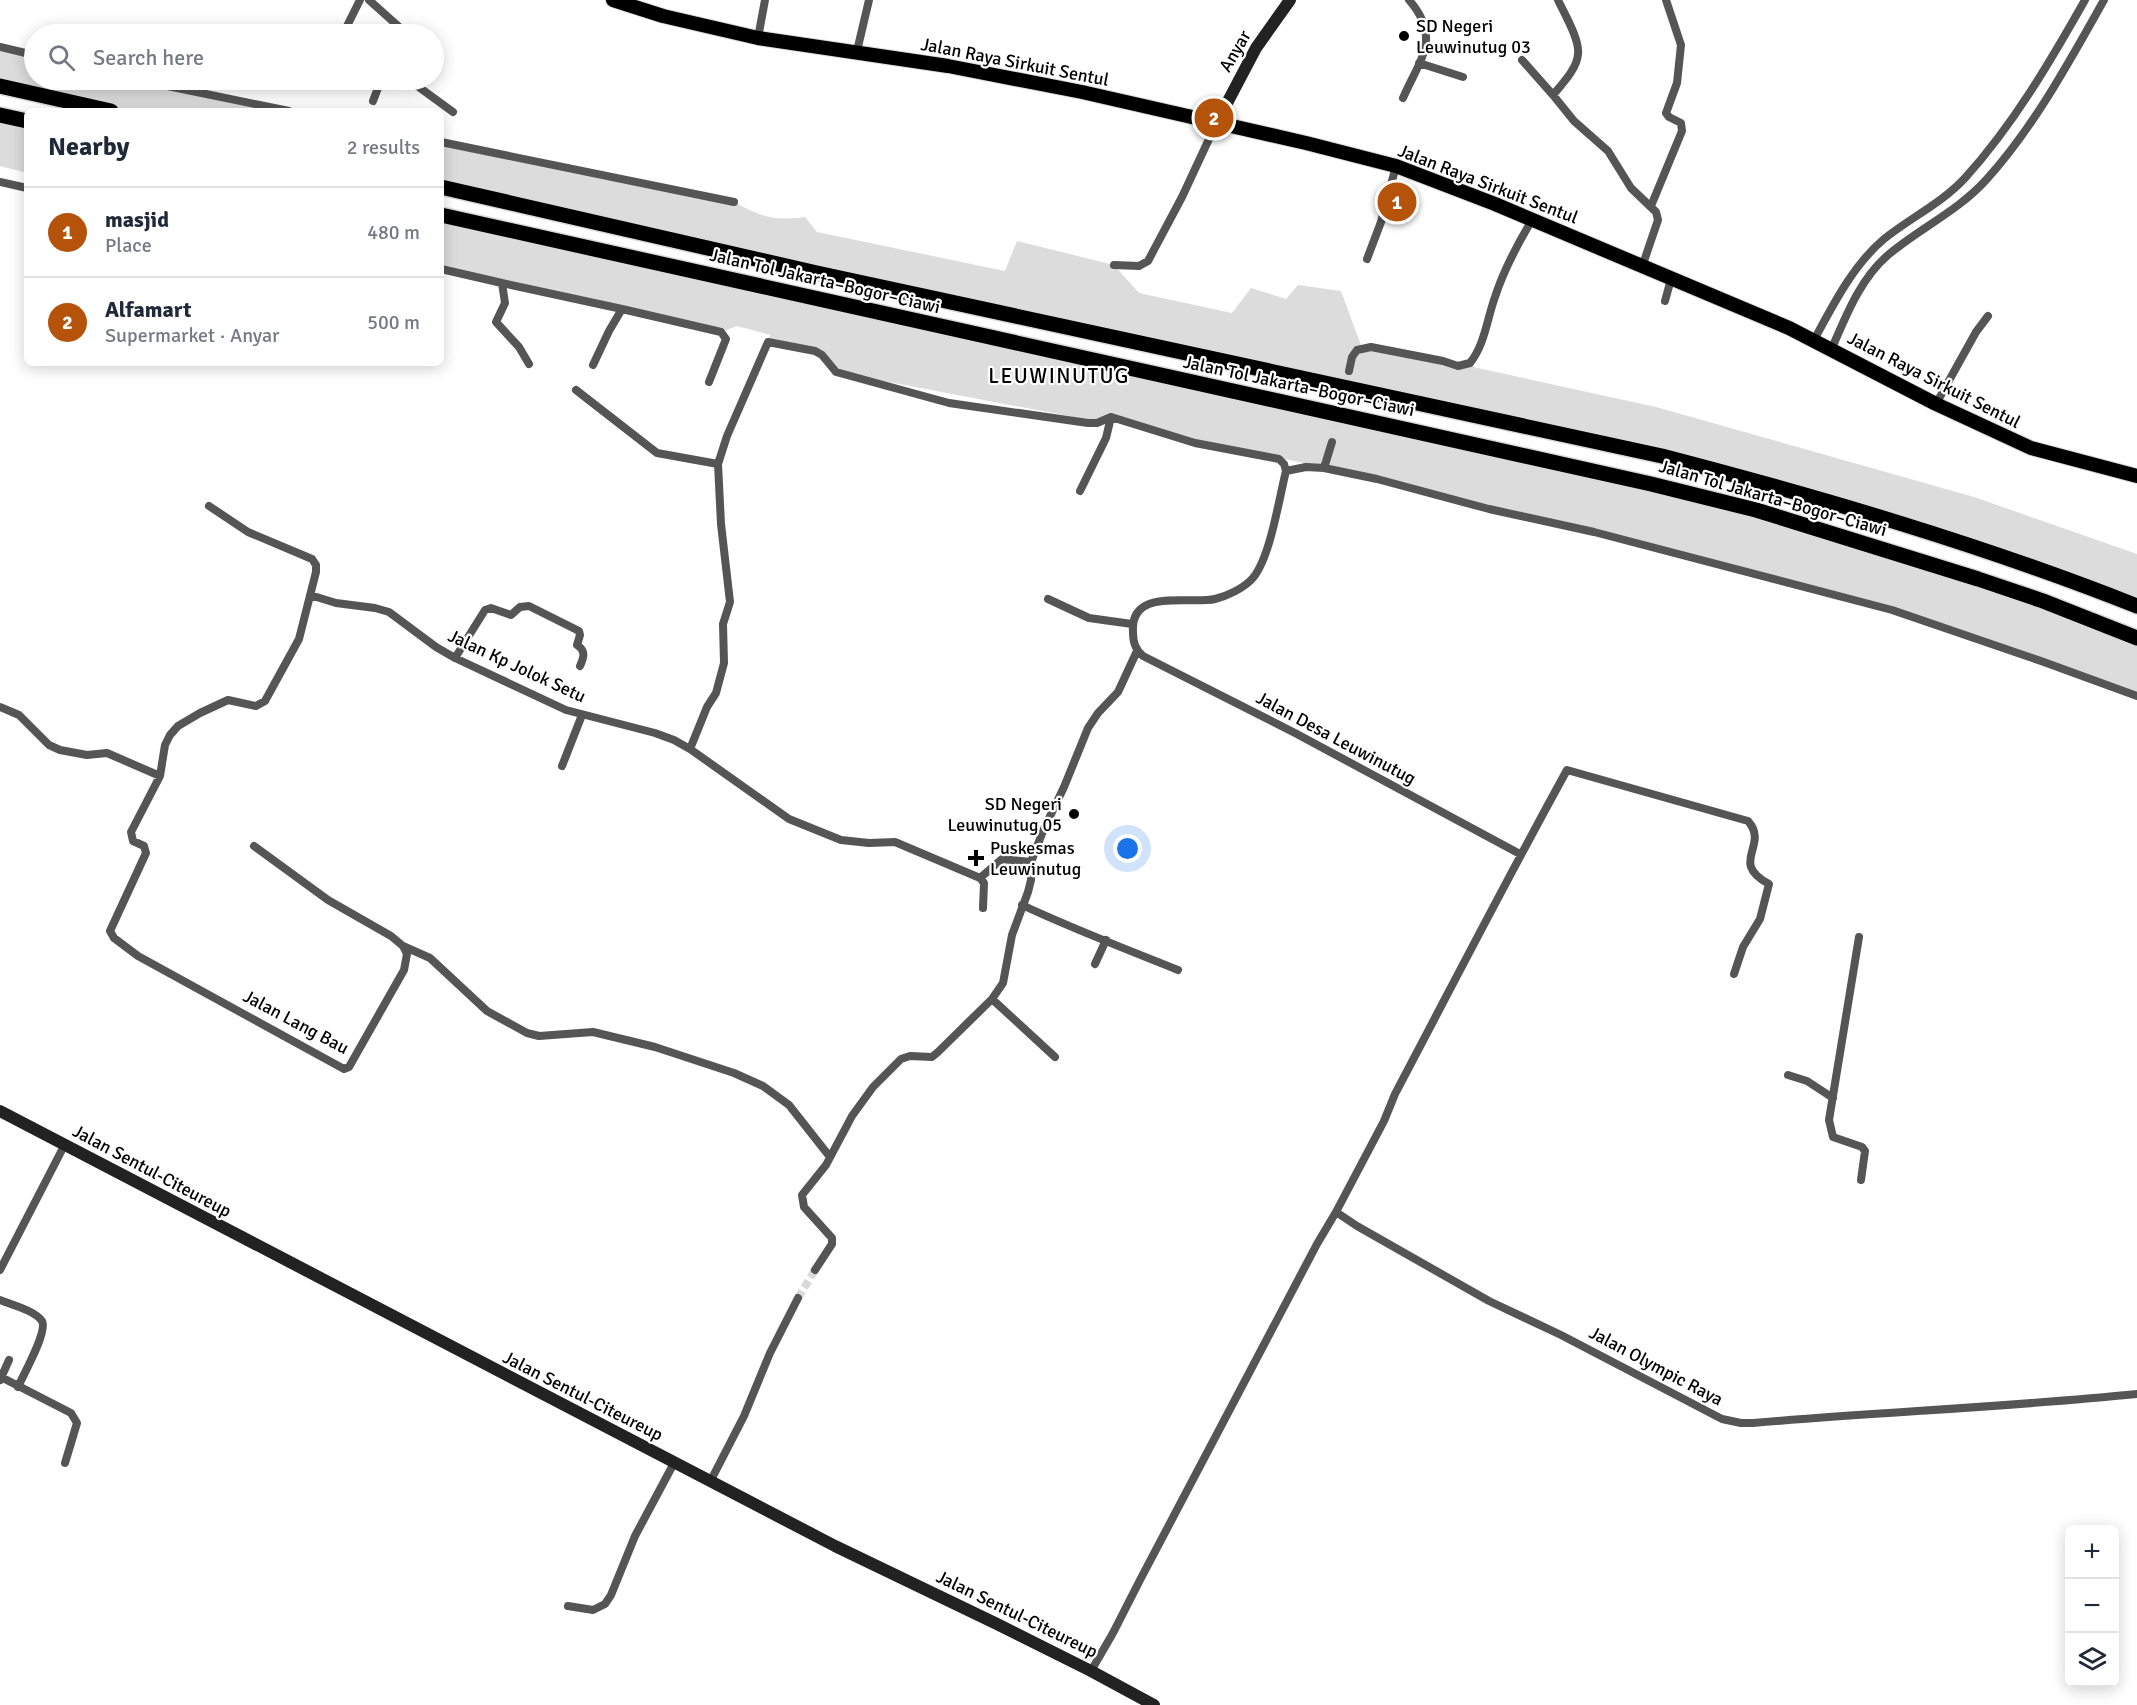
<!DOCTYPE html>
<meta charset="utf-8">
<style>
body{margin:0;font-family:Signika,sans-serif;background:#f2f2f3;color:#1f2937}
.controls{position:absolute;right:18px;bottom:18px;display:grid;overflow:hidden;border-radius:9px;box-shadow:0 3px 15px #0003}
.controls button{width:54px;height:54px;display:grid;place-items:center;padding:0;border:0;border-bottom:2px solid #e0e1e3;background:#fff;color:#1f2937;font:30px sans-serif}
.you{position:absolute;left:1128px;top:849px;width:21px;height:21px;margin:-15px;border:4px solid #fff;border-radius:50%;background:#1a73e8;box-shadow:0 0 0 9px #1a73e833}
.badge{display:grid;place-items:center;width:39px;height:39px;border-radius:50%;background:#b45309;color:#fff;font-size:20px;font-weight:700}
.pin{position:absolute;translate:-50% -50%;border:3px solid #fff;box-shadow:0 2px 6px #0006}
.list{margin:0;padding:0;list-style:none}
h2{display:flex;justify-content:space-between;align-items:center;height:78px;margin:0;padding:0 24px;font-size:26px}
h2 small{font-size:20px;font-weight:400;color:#747a83}
.list li{display:grid;grid-template-columns:39px 1fr auto;gap:18px;align-items:center;box-sizing:border-box;height:90px;padding:0 24px;border-top:2px solid #e0e1e3}
.list b{display:block;font-size:22px;white-space:nowrap}
.list p{margin:0;font-size:20px;white-space:nowrap;color:#747a83}
.list em{font-size:20px;font-style:normal;color:#747a83}
.icon{flex:none;width:33px;height:33px;fill:none;stroke:currentColor;stroke-width:2;stroke-linecap:round;stroke-linejoin:round}
.map{position:relative;flex:none;width:2137px;height:1705px;overflow:hidden}
.search{position:absolute;background:#fff;box-shadow:0 3px 15px #0003;left:24px;top:24px;width:420px;height:66px;display:flex;align-items:center;gap:15px;box-sizing:border-box;padding:0 21px;border-radius:33px;color:#747a83;font-size:22px}
.panel{position:absolute;background:#fff;box-shadow:0 3px 15px #0003;left:24px;top:108px;width:420px;height:258px;border-radius:9px}
.map>svg:first-child{display:block}
.green{fill:#dcdcdc}
.lines{fill:none;stroke-linecap:round;stroke-linejoin:round}
.street-tunnel{stroke:#d9d9d9;stroke-width:8;stroke-dasharray:8 4;stroke-linecap:butt}
.primary-casing{stroke:#dbdbdb;stroke-width:16}
.highway-casing{stroke:#dbdbdb;stroke-width:18}
.street{stroke:#555;stroke-width:8}
.secondary{stroke:#222;stroke-width:12}
.primary{stroke:#000;stroke-width:14}
.highway{stroke:#000;stroke-width:15}
.poi-dot{fill:#000;stroke:#fff;stroke-width:2}
.labels{text-anchor:middle;stroke-width:4.5;stroke-linejoin:round;paint-order:stroke}
.poi-label{font-size:18px;fill:#000;stroke:#fff;text-anchor:start}
.street-label{font-size:18px;fill:#000;stroke:#fff}
.quarter-label{font-size:21px;letter-spacing:1.5px;fill:#000;stroke:#fff}
</style>
<div class="map">
<svg width="2137" height="1705" viewBox="0 0 2137 1705">
<rect width="100%" height="100%" fill="#fff"/>
<!-- green -->
<path class="green" d="M0 47 34 55V80H141L289 111H111L0 86Z
M0 115 27 121V173L0 166Z
M441 142 734 202C762 217 773 221 805 217L817 232 1005 271 1017 241 1114 265 1139 293 1232 313 1251 288 1286 299 1298 285 1341 291 1362 348 1464 365 1656 407 1974 497 2137 554V606L1760 482 441 187Z
M441 215 1717 500 2137 638V696L1882 607 1377 479 1180 436 1111 417 1100 422 836 372 822 355 768 342 770 335 737 326 721 332 441 268Z"/>
<g class="lines">
<!-- street-tunnel -->
<path class="street-tunnel" d="M1332 442 1349 371
M798 1298 815 1270"/>
<!-- primary casing -->
<g class="primary-casing">
<path id="primary" d="M613 0 663 16 758 38 948 66 1082 92 1306 143 1396 166 1495 204 1789 328 1936 404 2031 448 2137 476"/>
</g>
<!-- highway casing -->
<g class="highway-casing">
<path id="highway" d="M0 86 111 111
M0 115 27 121
M441 187 817 273 1662 456C1823 498 1983 545 2137 606
M441 215 1651 484 1756 510 1978 579 2043 601 2137 638"/>
</g>
<!-- street -->
<path class="street" d="M369 0 407 34
M1558 0C1564 13 1580 40 1578 54 1577 69 1562 84 1553 95L1574 121 1608 151 1631 188 1656 212 1658 220 1642 267
M346 28 360 0
M758 38 765 0
M0 47 34 55
M857 51 869 0
M1522 60 1553 95
M1419 63 1463 77
M138 80 289 111
M413 80 416 85 453 112
M1403 98C1420 59 1442 38 1409 0
M373 101 381 80
M441 142 734 202
M0 182 27 188
M1651 206 1682 131 1681 123 1669 117 1666 113 1677 83 1681 45 1666 0
M1367 259 1381 222 1396 166
M1114 265 1139 266 1148 261 1182 197 1216 124
M441 269 502 283 505 303 496 322 519 347 529 364
M502 283 622 309
M1665 301 1671 279
M1814 340C1833 305 1853 265 1884 239 1910 218 1942 203 1965 178 2013 125 2050 62 2085 0
M1832 348C1846 316 1860 279 1888 255 1920 228 1958 211 1986 180 2034 127 2069 62 2104 0
M593 365 609 331 622 309 721 332 726 339 709 382
M1349 371 1352 357 1357 350 1371 347 1443 361 1458 366 1470 363C1485 344 1487 319 1495 297 1504 269 1517 245 1532 220
M576 390 657 453 718 464
M1936 404 1976 332 1988 316
M1324 468 1377 479 1489 509 1594 532 1892 610 2041 661 2137 696
M1286 471 1306 467 1324 468 1332 442
M1080 491 1106 438 1111 417
M209 506 248 532 312 559 316 565V572L299 639 265 701 256 706 228 700 200 713 178 726 170 735 165 745 160 776 131 832 133 841 144 846 146 853 110 931 114 938 138 956 344 1069 349 1067 404 970 407 954 403 946 391 936 328 900 254 846
M310 595 336 603 375 608 389 612 436 647 455 658 566 710 655 733 674 740 690 749 789 819 841 840 869 843 895 842 980 878 984 883 983 908
M1048 599 1089 618 1132 624
M455 658 485 610 491 608 511 615 520 607 529 606 579 631 580 635 577 645C586 651 584 657 580 666
M0 707 19 715 49 745 60 750 87 755 107 753 160 776
M690 749 707 707 716 693 724 663 723 624 730 602 721 524 718 464 727 436 768 342 815 351 822 355 836 372 949 403 1088 423H1097L1111 417 1195 443 1279 459 1284 464 1286 471C1279 498 1270 561 1251 580 1242 589 1227 596 1215 599 1189 605 1130 587 1133 632 1133 642 1135 649 1143 656L1295 733 1520 854
M562 766 582 715
M980 878 1002 859 1031 862
M1022 905C1073 929 1126 949 1178 970
M1859 937 1829 1120 1833 1137 1862 1147 1865 1151 1861 1180
M403 946 430 958 487 1011 527 1033 539 1036 593 1032 655 1047 734 1073 763 1086 789 1105 830 1157
M1095 964 1106 940
M992 999 1055 1057
M1788 1075 1807 1081 1833 1098
M1336 1212 1357 1226 1489 1301 1561 1335 1722 1419 1741 1423H1753C1881 1412 2009 1407 2137 1394
M0 1270 64 1146
M815 1270 832 1244V1238L804 1207 802 1195 826 1165 852 1116 873 1087 901 1059 910 1056 932 1057 938 1052 992 999 1003 983 1012 935 1028 892 1031 880V862L1043 831 1064 787 1088 728 1098 713 1118 692 1137 651
M0 1300C12 1305 34 1310 42 1321 48 1332 23 1375 18 1387
M1 1377 71 1413 77 1423 65 1463
M0 1380 9 1360
M710 1482 744 1416 770 1353 798 1298
M568 1606 593 1610 605 1604 611 1595 635 1536 674 1463
M1091 1671 1113 1633 1140 1580 1317 1244 1336 1212 1384 1121 1395 1094C1452 986 1508 877 1567 770L1748 821C1770 846 1728 862 1769 884L1760 919 1743 947 1734 974"/>
<!-- secondary -->
<path class="secondary" d="M1216 124 1256 48 1290 0
M0 1111 835 1546 997 1624 1091 1671 1154 1705"/>
<!-- primary -->
<use href="#primary" class="primary"/>
<!-- highway -->
<use href="#highway" class="highway"/>
</g>
<!-- markers -->
<g class="poi-dot">
<circle cx="1404" cy="36" r="6"/>
<circle cx="1074" cy="814" r="6"/>
<path d="M973 849h6v6h6v6h-6v6h-6v-6h-6v-6h6z"/>
</g>
<g class="labels">
<!-- poi labels -->
<g class="poi-label">
<text x="1416" y="32">SD Negeri<tspan x="1416" dy="21">Leuwinutug 03</tspan></text>
<text x="1062" y="810" text-anchor="end">SD Negeri<tspan x="1062" dy="21">Leuwinutug 05</tspan></text>
<text x="990" y="854">Puskesmas<tspan x="990" dy="21">Leuwinutug</tspan></text>
</g>
<!-- street labels -->
<g class="street-label">
<text transform="translate(1235 51) rotate(-60)" y="6">Anyar</text>
<text transform="translate(1015 62) rotate(11)" y="6">Jalan Raya Sirkuit Sentul</text>
<text transform="translate(1488 184) rotate(21)" y="6">Jalan Raya Sirkuit Sentul</text>
<text transform="translate(825 281) rotate(13)" y="6">Jalan Tol Jakarta–Bogor–Ciawi</text>
<text transform="translate(1934 380) rotate(27)" y="6">Jalan Raya Sirkuit Sentul</text>
<text transform="translate(1299 386) rotate(12)" y="6">Jalan Tol Jakarta–Bogor–Ciawi</text>
<text transform="translate(1773 498) rotate(16)" y="6">Jalan Tol Jakarta–Bogor–Ciawi</text>
<text transform="translate(517 666) rotate(25)" y="6">Jalan Kp Jolok Setu</text>
<text transform="translate(1336 738) rotate(28)" y="6">Jalan Desa Leuwinutug</text>
<text transform="translate(296 1022) rotate(28)" y="6">Jalan Lang Bau</text>
<text transform="translate(152 1171) rotate(28)" y="6">Jalan Sentul-Citeureup</text>
<text transform="translate(1656 1366) rotate(28)" y="6">Jalan Olympic Raya</text>
<text transform="translate(583 1396) rotate(27)" y="6">Jalan Sentul-Citeureup</text>
<text transform="translate(1017 1614) rotate(26)" y="6">Jalan Sentul-Citeureup</text>
</g>
<!-- quarter labels -->
<g class="quarter-label">
<text x="1059" y="383">LEUWINUTUG</text>
</g>
</g>
</svg>
<div class="controls">
<button>+</button>
<button>−</button>
<button><svg class="icon" aria-label="layers" viewBox="0 0 24 24"><path d="M12 4l9 5-9 5-9-5zM3 14l9 5 9-5"/></svg></button>
</div>
<div class="you"></div>
<div class="pin badge" style="left:1397px;top:202px">1</div>
<div class="pin badge" style="left:1214px;top:118px">2</div>
<div class="search"><svg class="icon" aria-label="search" viewBox="0 0 24 24"><circle cx="10" cy="10" r="6"/><path d="M15 15l6 6"/></svg>Search here</div>
<section class="panel">
<h2>Nearby<small>2 results</small></h2>
<ul class="list">
<li><span class="badge">1</span><div><b>masjid</b><p>Place</p></div><em>480 m</em></li>
<li><span class="badge">2</span><div><b>Alfamart</b><p>Supermarket · Anyar</p></div><em>500 m</em></li>
</ul>
</section>
</div>
